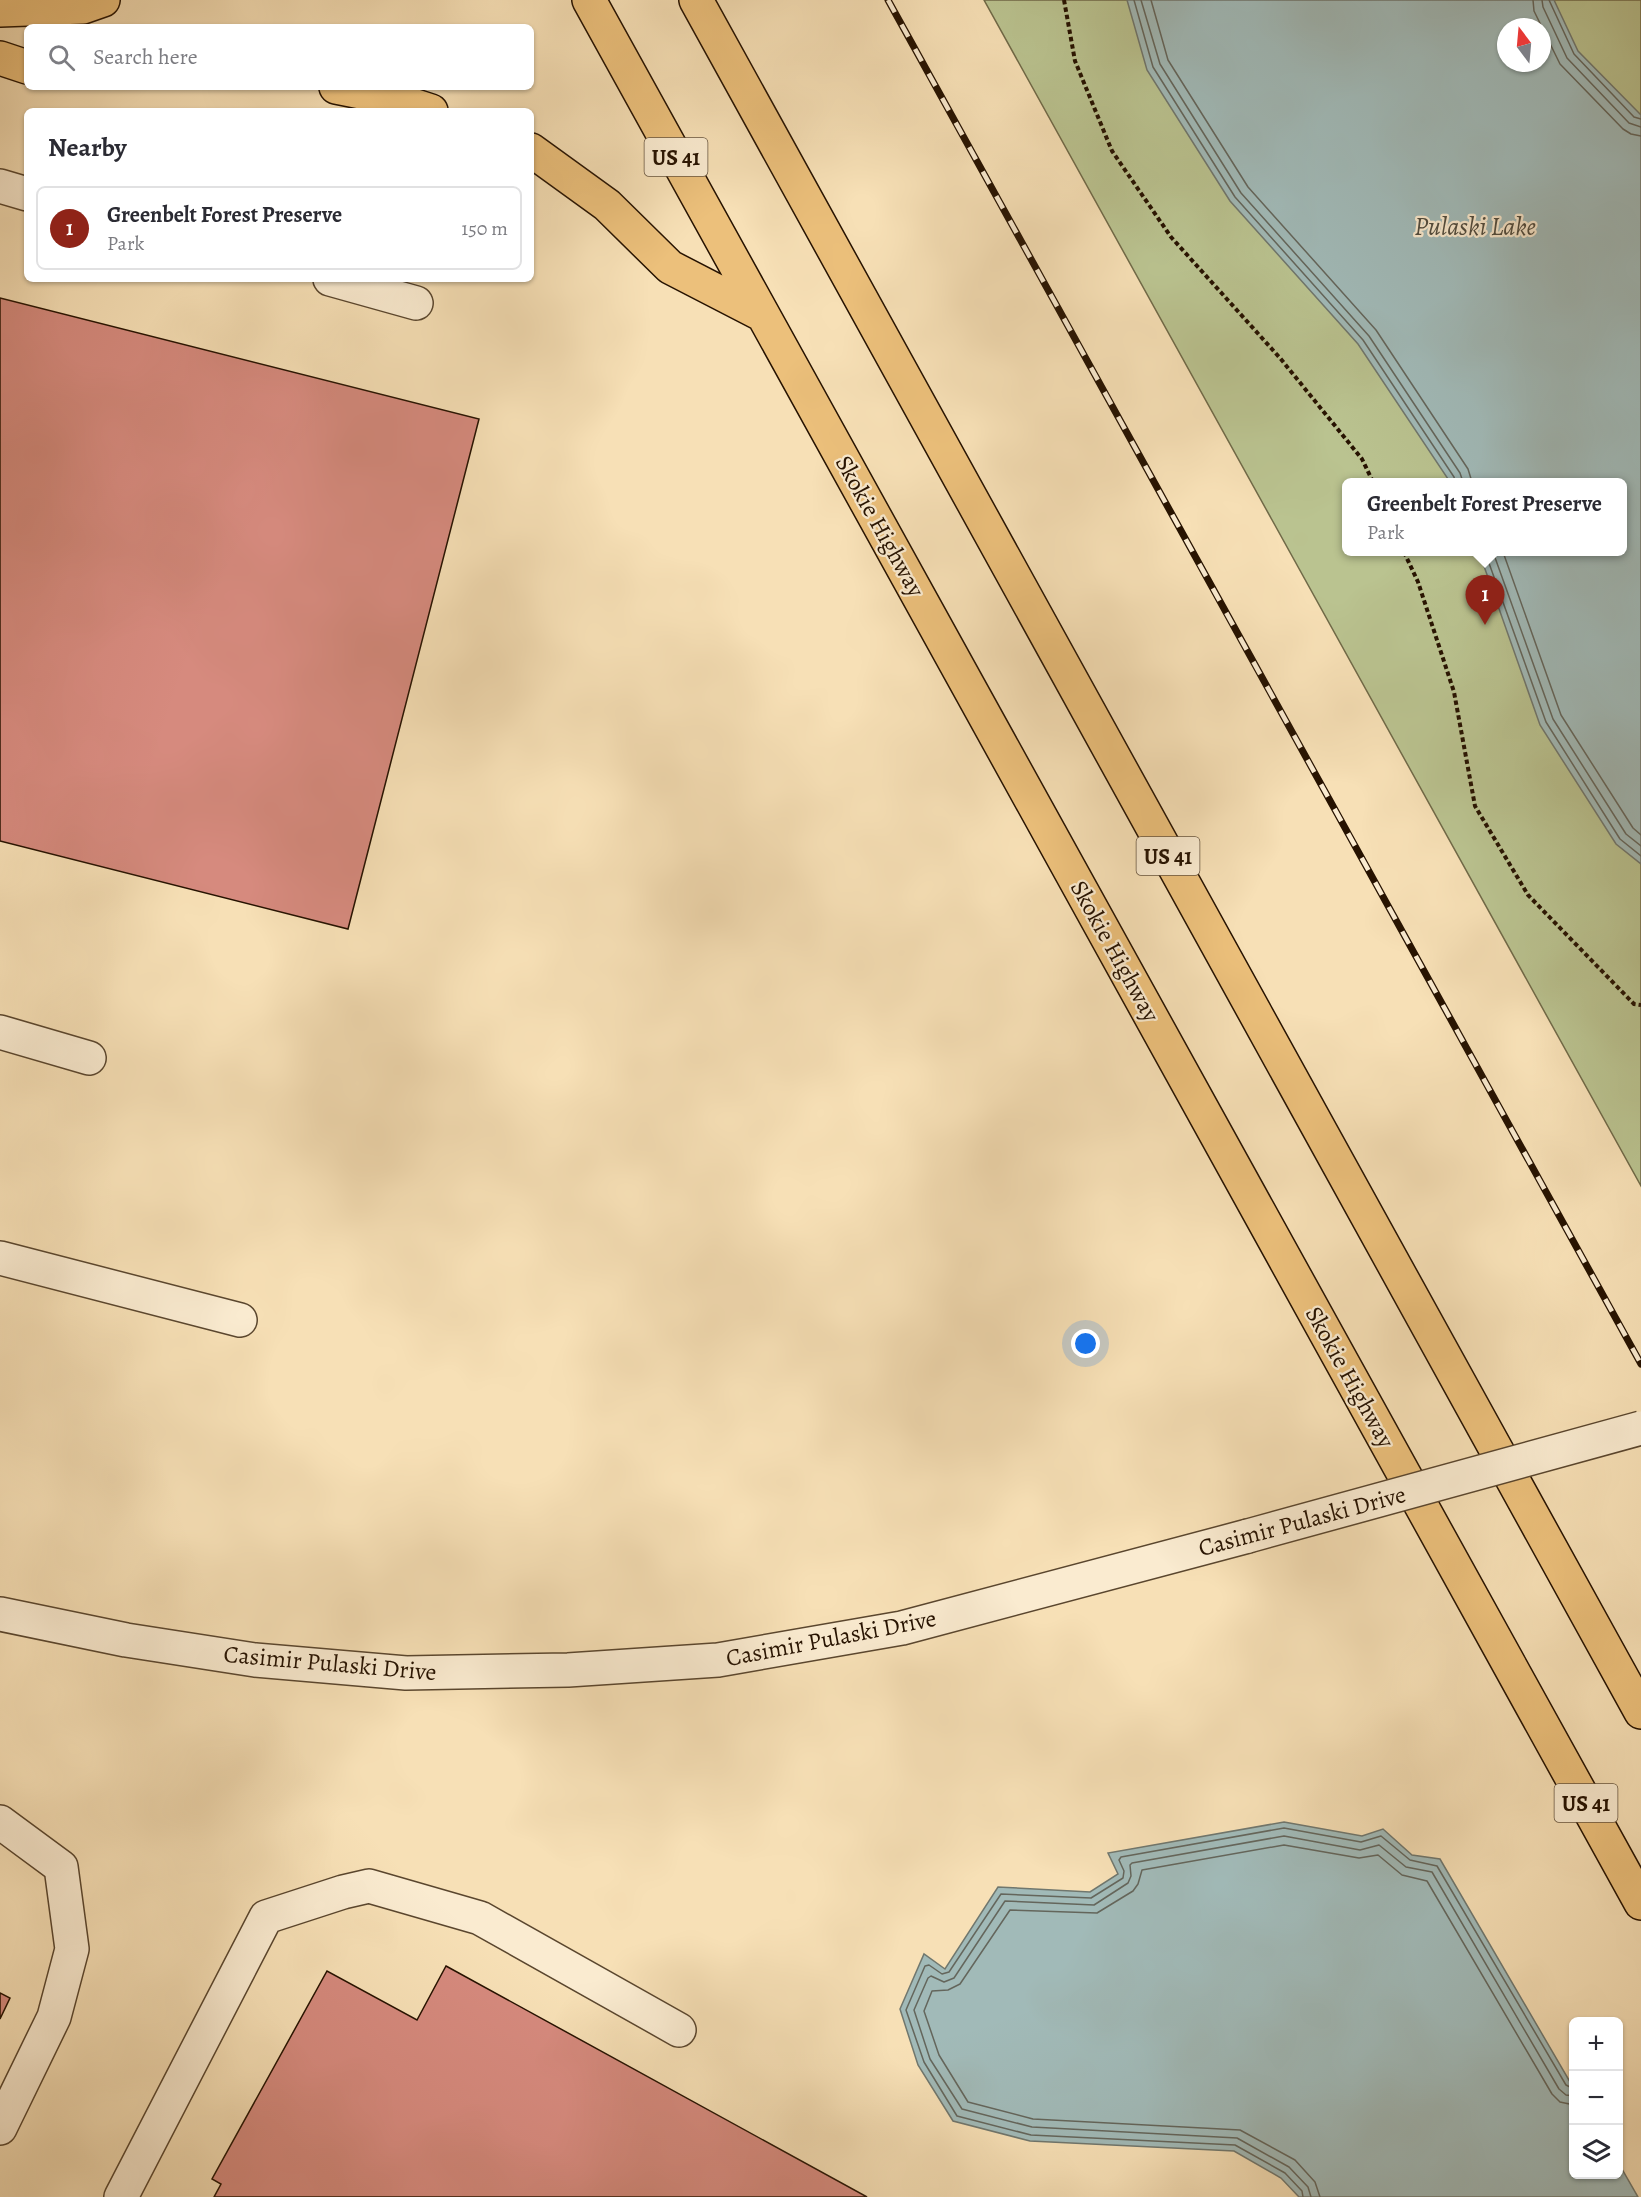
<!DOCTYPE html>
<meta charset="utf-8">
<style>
body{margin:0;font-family:Alegreya,serif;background:#f2f2f3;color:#2b2b33}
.controls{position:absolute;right:18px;bottom:18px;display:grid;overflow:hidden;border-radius:9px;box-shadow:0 2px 4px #0004}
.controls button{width:54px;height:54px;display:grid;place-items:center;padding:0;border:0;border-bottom:2px solid #e1e1e2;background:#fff;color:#2b2b33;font:30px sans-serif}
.compass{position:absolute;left:1497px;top:18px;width:54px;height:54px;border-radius:50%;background:#fff;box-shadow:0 2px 4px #0004;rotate:344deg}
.you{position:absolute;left:1086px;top:1344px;width:21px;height:21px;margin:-15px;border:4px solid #fff;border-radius:50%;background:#1a73e8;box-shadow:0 0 0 9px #1a73e833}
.badge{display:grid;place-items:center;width:39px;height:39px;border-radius:50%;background:#8f2418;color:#fff;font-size:20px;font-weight:700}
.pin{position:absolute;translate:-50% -50px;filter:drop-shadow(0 2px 3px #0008)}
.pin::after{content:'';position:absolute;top:32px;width:21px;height:18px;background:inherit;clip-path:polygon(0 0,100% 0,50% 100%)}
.popup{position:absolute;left:1342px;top:478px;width:285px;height:78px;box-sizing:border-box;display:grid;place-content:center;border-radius:9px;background:#fff;filter:drop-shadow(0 2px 4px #0005);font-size:20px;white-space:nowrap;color:#7c7c81}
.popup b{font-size:22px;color:#2b2b33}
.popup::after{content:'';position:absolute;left:50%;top:100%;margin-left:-12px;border:12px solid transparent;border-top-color:#fff}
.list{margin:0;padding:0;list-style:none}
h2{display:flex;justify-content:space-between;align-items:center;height:78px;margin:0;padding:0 24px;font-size:26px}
h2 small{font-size:20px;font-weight:400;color:#7c7c81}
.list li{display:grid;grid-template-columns:39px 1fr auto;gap:18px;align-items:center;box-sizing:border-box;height:84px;margin:0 12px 12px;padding:0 12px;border:2px solid #e1e1e2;border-radius:9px}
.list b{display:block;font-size:22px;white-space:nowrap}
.list p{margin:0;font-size:20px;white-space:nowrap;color:#7c7c81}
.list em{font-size:20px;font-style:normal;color:#7c7c81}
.icon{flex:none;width:33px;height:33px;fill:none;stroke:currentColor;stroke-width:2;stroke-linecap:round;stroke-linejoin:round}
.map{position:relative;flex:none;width:1641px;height:2197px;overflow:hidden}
.search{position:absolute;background:#fff;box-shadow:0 2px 4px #0004;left:24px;top:24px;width:510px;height:66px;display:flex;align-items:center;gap:15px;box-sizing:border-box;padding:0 21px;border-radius:9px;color:#7c7c81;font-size:22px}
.panel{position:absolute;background:#fff;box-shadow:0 2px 4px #0004;left:24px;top:108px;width:510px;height:174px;border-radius:9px}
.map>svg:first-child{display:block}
.green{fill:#bac390;stroke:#706a48;stroke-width:1.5;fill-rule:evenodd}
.water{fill:#a1bab8;stroke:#70776e;stroke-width:1.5;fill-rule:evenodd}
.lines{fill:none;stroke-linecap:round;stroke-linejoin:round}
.shore{stroke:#64665c;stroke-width:1.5}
.building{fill:#d68a7e;stroke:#261200;stroke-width:1.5}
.minor-casing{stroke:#5a462e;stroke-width:36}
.highway-casing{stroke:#261200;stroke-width:36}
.path{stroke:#261200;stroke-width:4;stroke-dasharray:4.5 3;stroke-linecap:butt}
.minor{stroke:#faebd0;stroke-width:33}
.highway{stroke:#ecc07b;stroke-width:33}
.rail-casing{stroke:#261200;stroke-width:7}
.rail{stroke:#faebd0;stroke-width:4.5;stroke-dasharray:14;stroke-linecap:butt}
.minor-bridge-casing{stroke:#5a462e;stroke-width:36;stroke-linecap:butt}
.minor-bridge{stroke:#faebd0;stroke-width:33}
.labels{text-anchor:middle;stroke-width:4.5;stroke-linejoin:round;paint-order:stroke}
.shield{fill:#faebd0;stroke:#66533e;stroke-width:1.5}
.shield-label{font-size:22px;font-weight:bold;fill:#261200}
.street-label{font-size:24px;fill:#261200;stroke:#faebd0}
.water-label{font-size:26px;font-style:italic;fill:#514d40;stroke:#faebd0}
</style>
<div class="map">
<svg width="1641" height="2197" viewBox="0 0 1641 2197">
<rect width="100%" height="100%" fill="#f7e0b6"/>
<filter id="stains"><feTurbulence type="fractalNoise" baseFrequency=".00333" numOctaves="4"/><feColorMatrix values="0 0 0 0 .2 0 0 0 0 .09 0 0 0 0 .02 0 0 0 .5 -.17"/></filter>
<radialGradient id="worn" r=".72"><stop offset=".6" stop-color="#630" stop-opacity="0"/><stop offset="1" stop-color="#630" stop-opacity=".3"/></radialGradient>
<!-- green -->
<path class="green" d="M984 0H1641V1186ZM1506 27H1542V63H1506ZM1347 482H1623V552H1347Z"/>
<!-- water -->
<path class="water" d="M1127 0H1554L1578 51 1641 115V864L1616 844 1540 725 1479 552H1623V482H1450L1358 344 1230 201 1147 70ZM1506 27H1542V63H1506Z
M1284 1822 1362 1836 1383 1829 1412 1855 1440 1859 1573 2087 1574 2174H1618L1619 2164 1638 2197H1299L1281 2178 1234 2151 1030 2141 953 2121 918 2065 900 2009 924 1954 945 1969 998 1887 1090 1892 1118 1874 1108 1853Z"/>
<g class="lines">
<!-- shore -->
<path class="shore" d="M1134 0 1153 67 1235 197 1363 340 1454 477 1455 482
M1141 0 1160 64 1241 193 1369 336 1460 473 1463 482
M1151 0 1168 60 1248 187 1376 330 1468 469 1472 482
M1533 0 1534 11 1560 64 1623 129 1631 134 1641 136
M1542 0 1543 7 1567 58 1629 123 1641 127
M1549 0 1574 54 1634 117 1641 119
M1485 552 1546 722 1620 839 1641 856
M1493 552 1553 719 1626 834 1641 846
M1503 552 1561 715 1633 828 1641 835
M1303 2197 1302 2191 1285 2173 1235 2145 1031 2135 957 2116 924 2062 906 2010 925 1966 929 1965 942 1974 949 1972 1001 1894 1091 1898 1123 1878 1124 1871 1119 1860 1121 1857 1284 1828 1361 1842 1381 1836 1410 1860 1437 1866 1566 2085 1574 2089
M1311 2197 1308 2187 1289 2167 1237 2138 1032 2127 962 2109 930 2059 914 2010 928 1978 931 1976 944 1982 954 1978 1005 1901 1094 1905 1128 1883 1131 1876 1130 1865 1132 1863 1284 1836 1360 1850 1379 1845 1406 1867 1432 1872 1559 2089 1566 2095 1574 2096
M1320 2197 1315 2182 1295 2160 1240 2130 1033 2119 968 2102 939 2055 924 2011 932 1991 948 1990 960 1984 1010 1910 1097 1913 1133 1891 1138 1884 1142 1870 1284 1845 1359 1858 1378 1855 1402 1875 1427 1881 1552 2094 1560 2102 1574 2105"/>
</g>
<!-- building -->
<path class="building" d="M0 298 479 419 348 929 0 841Z
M446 1966 867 2197H214L221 2184 212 2179 327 1971 417 2020Z
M0 1993 10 1998 0 2019Z"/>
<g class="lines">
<!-- minor casing -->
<g class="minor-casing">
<path id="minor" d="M0 186 27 194
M330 279 416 303
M0 1032 89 1058
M0 1258 240 1320
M0 1614 126 1640 255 1660 406 1673 568 1670 718 1660 902 1628 1248 1536
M0 1822 61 1867 72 1949 54 2017 0 2128
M121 2197 266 1917 343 1892 369 1886 480 1918 679 2030"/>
</g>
<!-- highway casing -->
<g class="highway-casing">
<path id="highway" d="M589 0 1641 1903
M696 0 1641 1712
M0 10 83 7 103 0
M0 58 27 67
M336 87 391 98 431 111
M531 150 607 205 670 267 763 315"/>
</g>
<!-- path -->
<path class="path" d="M1064 0 1075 61 1112 151 1171 237 1280 358 1362 459 1373 482
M1404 552 1418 582 1454 692 1475 806 1528 895 1634 1004 1641 1005"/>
<!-- minor -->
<use href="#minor" class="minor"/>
<!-- highway -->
<use href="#highway" class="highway"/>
<!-- rail casing -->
<g class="rail-casing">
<path id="rail" d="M888 0 1641 1364"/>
</g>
<!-- rail -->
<use href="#rail" class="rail"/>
<!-- minor-bridge casing -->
<g class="minor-bridge-casing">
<path id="minor-bridge" d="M1248 1536 1641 1428"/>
</g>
<!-- minor-bridge -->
<use href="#minor-bridge" class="minor-bridge"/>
</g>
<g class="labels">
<!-- shield labels -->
<g class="shield">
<rect x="644.5" y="138" width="63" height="38" rx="4.5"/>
<rect x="1136.5" y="837" width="63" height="38" rx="4.5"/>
<rect x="1554.5" y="1784" width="63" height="38" rx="4.5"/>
</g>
<g class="shield-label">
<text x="676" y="165">US 41</text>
<text x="1168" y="864">US 41</text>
<text x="1586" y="1811">US 41</text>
</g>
<!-- street labels -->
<g class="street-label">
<text transform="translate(880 526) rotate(61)" y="8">Skokie Highway</text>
<text transform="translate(1115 951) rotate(61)" y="8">Skokie Highway</text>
<text transform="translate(1350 1377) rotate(61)" y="8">Skokie Highway</text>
<text transform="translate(1302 1521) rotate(-15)" y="8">Casimir Pulaski Drive</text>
<text transform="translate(831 1638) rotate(-11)" y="8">Casimir Pulaski Drive</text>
<text transform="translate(330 1663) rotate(5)" y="8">Casimir Pulaski Drive</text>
</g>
<!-- water labels -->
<g class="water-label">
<text x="1475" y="235">Pulaski Lake</text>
</g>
</g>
<rect width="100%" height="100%" filter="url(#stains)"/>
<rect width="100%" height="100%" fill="url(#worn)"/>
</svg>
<div class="controls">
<button>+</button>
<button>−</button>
<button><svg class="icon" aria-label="layers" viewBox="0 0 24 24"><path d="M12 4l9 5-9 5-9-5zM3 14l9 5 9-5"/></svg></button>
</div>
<svg class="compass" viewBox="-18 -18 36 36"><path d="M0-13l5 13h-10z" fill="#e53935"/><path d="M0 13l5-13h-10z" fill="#7c7c81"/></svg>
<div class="you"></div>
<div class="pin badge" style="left:1485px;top:625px">1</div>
<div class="popup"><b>Greenbelt Forest Preserve</b>Park</div>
<div class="search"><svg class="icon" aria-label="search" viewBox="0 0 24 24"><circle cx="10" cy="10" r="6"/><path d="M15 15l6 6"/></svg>Search here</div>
<section class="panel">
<h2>Nearby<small></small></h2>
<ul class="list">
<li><span class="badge">1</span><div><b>Greenbelt Forest Preserve</b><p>Park</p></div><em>150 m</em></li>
</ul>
</section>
</div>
